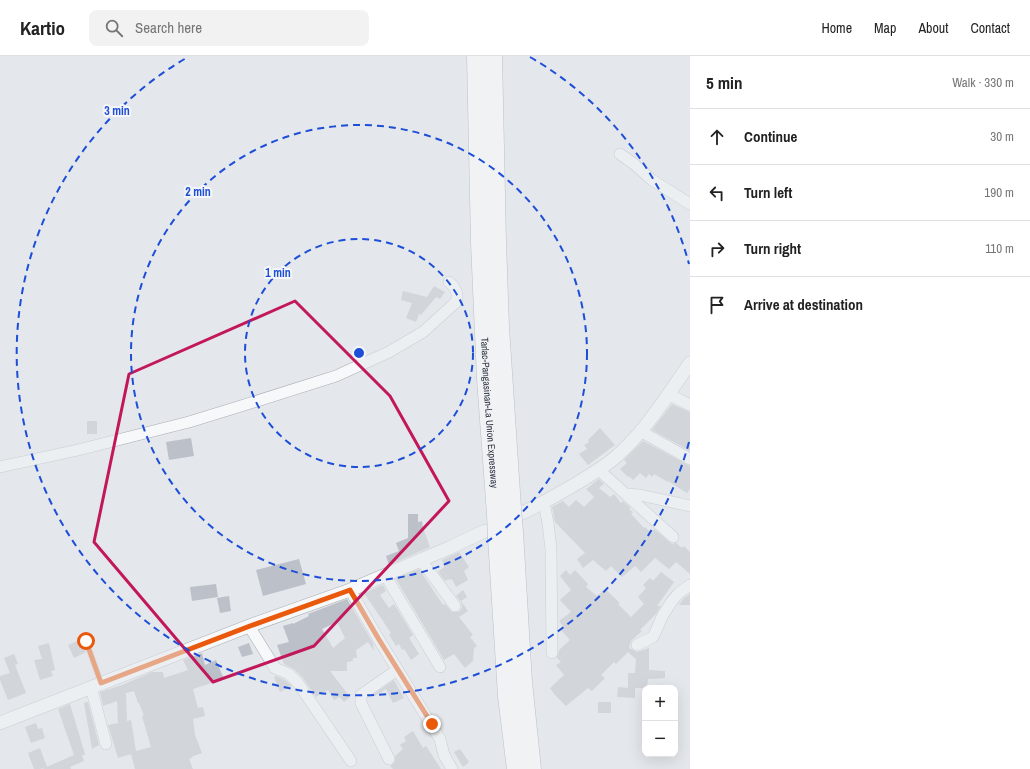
<!DOCTYPE html>
<meta charset="utf-8">
<style>
body{margin:0;font-family:"Archivo Narrow",sans-serif;background:#f2f2f2;color:#222}
.controls{position:absolute;right:12px;bottom:12px;display:grid;overflow:hidden;border-radius:8px;box-shadow:0 4px 16px #0002}
.controls button{width:36px;height:36px;display:grid;place-items:center;padding:0;border:0;border-bottom:1px solid #e0e0e0;background:#fff;color:#222;font:20px sans-serif}
.stop{position:absolute;width:12px;height:12px;margin:-9px;border:3px solid #ea580c;border-radius:50%;background:#fff}
.stop.end{background:#ea580c;border-color:#fff;box-shadow:0 1px 4px #0008}
.list{margin:0;padding:0;list-style:none}
h2{display:flex;justify-content:space-between;align-items:center;height:52px;margin:0;padding:0 16px;font-size:17px}
h2 small{font-size:13px;font-weight:400;color:#767676}
.list li{display:grid;grid-template-columns:26px 1fr auto;gap:12px;align-items:center;box-sizing:border-box;height:56px;padding:0 16px;border-top:1px solid #e0e0e0}
.list b{display:block;font-size:15px;white-space:nowrap}
.list em{font-size:13px;font-style:normal;color:#767676}
.icon{flex:none;width:22px;height:22px;fill:none;stroke:currentColor;stroke-width:2;stroke-linecap:round;stroke-linejoin:round}
.map{position:relative;flex:none;width:690px;height:713px;overflow:hidden}
header{display:flex;align-items:center;gap:24px;box-sizing:border-box;height:56px;padding:0 20px;background:#fff;border-bottom:1px solid #e0e0e0}
header strong{font-size:19px}
nav{display:flex;gap:22px;margin-inline-start:auto;font-size:14px}
.search{width:280px;height:36px;background:#f2f2f2;display:flex;align-items:center;gap:10px;box-sizing:border-box;padding:0 14px;border-radius:8px;color:#767676;font-size:15px}
main{display:flex}
aside{flex:1;background:#fff}
.map>svg:first-child{display:block}
.building{fill:#bcc0c8;fill-rule:evenodd}
.lines{fill:none;stroke-linecap:round;stroke-linejoin:round}
.service-casing{stroke:#a9aeb5;stroke-width:6}
.minor-casing{stroke:#a9aeb5;stroke-width:12}
.tertiary-casing{stroke:#a9aeb5;stroke-width:14}
.motorway-casing{stroke:#8c94a1;stroke-width:21}
.service{stroke:#f7f8f9;stroke-width:5.5}
.minor{stroke:#f7f8f9;stroke-width:11}
.tertiary{stroke:#f7f8f9;stroke-width:13}
.motorway{stroke:#fff;stroke-width:20}
.motorway-bridge-casing{stroke:#8c94a1;stroke-width:21;stroke-linecap:butt}
.motorway-bridge{stroke:#fff;stroke-width:20}
.route{stroke:#ea580c;stroke-width:5}
.marked{fill:none;stroke:#c2185b;stroke-width:3;stroke-linejoin:round}
.ring{fill:none;stroke:#1d4ed8;stroke-width:2;stroke-dasharray:7 5}
.labels{text-anchor:middle;stroke-width:4;stroke-linejoin:round;paint-order:stroke}
.street-label{font-size:10px;fill:#2d3443;stroke:#f4f6f8}
.centre{fill:#1d4ed8;stroke:#f4f6f8;stroke-width:2}
.ring-label{font-size:12px;text-anchor:middle;font-weight:bold;fill:#1d4ed8;stroke:#f4f6f8;stroke-width:4;stroke-linejoin:round;paint-order:stroke}
</style>
<header>
<strong>Kartio</strong>
<div class="search"><svg class="icon" aria-label="search" viewBox="0 0 24 24"><circle cx="10" cy="10" r="6"/><path d="M15 15l6 6"/></svg>Search here</div>
<nav><a>Home</a><a>Map</a><a>About</a><a>Contact</a></nav>
</header>
<main>
<div class="map">
<svg width="690" height="713" viewBox="0 0 690 713">
<rect width="100%" height="100%" fill="#e4e7eb"/>
<!-- building -->
<path class="building" d="M434 230 445 236 440 243 436 241 421 259 419 258 416 266 406 262 412 247 401 244 403 235 427 241Z
M672 348 690 356V395L652 374Z
M87 365H97V378H87Z
M600 372 615 389 588 409 579 398 587 393 584 389 589 386 588 384Z
M191 382 194 400 169 404 166 386Z
M643 385 690 410V433L687 437 668 425V426L654 418 652 421 649 418 646 422 640 417 633 424 629 420 628 421 620 413 627 407 624 404Z
M599 423 604 428 599 432 610 441 614 438 621 447 623 445 631 452 629 453 633 456 631 458 644 472 645 471 651 477 654 473 669 486 672 488 676 487 682 492 684 490 690 496V518L676 506 669 513 655 502 641 516 635 510 622 521 611 510 606 515 593 504 583 512 577 503 585 497 555 466 552 451 563 445 569 451 576 444 584 451 594 441 586 433Z
M408 458H418V466L422 465 423 472 430 491 389 509 386 500 399 495 396 487 408 482Z
M459 496 469 511 464 515 468 524 456 531 452 523 450 524 449 523 445 525 438 516 445 510 442 504Z
M299 503 306 528 263 540 256 514Z
M419 513 443 549 445 548 452 556H459L462 552 461 546 456 540 463 534 467 541 461 545 468 555 459 561 473 579 470 581 477 590 474 592 473 605 465 612 454 598 444 604 396 523Z
M566 514 570 519 575 514 588 528 586 531 597 540 605 533 620 547 618 548 631 561 644 548 638 541 646 532 643 529 650 522 653 525 661 516 674 526 657 550H661L656 558 640 574 642 575 631 585 629 592 637 596 649 592V614L665 615V622L648 623 647 632H635V642L617 641 618 631 628 632V617H635L636 603 628 596 616 608 614 606 601 619 605 622 592 635 588 632 566 650 555 639 550 632 564 619 556 609 561 606 557 602 559 594 570 584 560 573 563 570 559 565 571 556 560 544 571 534 560 520Z
M216 528 218 541 192 545 190 531Z
M383 529 386 535 380 539 389 552 394 548 413 579 409 582 419 598 411 604 404 593 402 594 399 588 396 590 389 579 391 577 364 537Z
M690 538V549H679L684 542Z
M229 540 231 555 220 557 217 542Z
M347 543 373 587 374 595 368 586 356 594 357 602H353V605L347 606V615H330L350 641 344 646 340 641 334 644 328 634 316 641 303 622 294 613 284 608 277 589 289 586 283 570 293 567V568L309 560 308 558ZM337 566 345 582 333 592 322 573Z
M82 583V586L86 596 74 602 68 589Z
M49 587 55 614 51 615 53 620 40 624 34 604 42 603 38 590Z
M249 587 253 598 242 601 238 591Z
M202 597 205 609 216 604 224 623 193 633 198 652 203 651 205 660 193 663 195 679 202 697 191 701 192 702 189 703 193 713H135L131 698 118 702 108 669 118 667 117 645 103 650 100 636 122 629 152 616H163L164 622 188 614 183 604ZM134 635 138 647H139L144 660H142L151 691 136 695 131 664 127 665 126 637Z
M14 598 18 608 15 609 26 637 8 644 0 624V620L10 617 4 602Z
M276 620 285 624 292 630 280 636 274 621Z
M394 624 404 642 393 647 386 633 375 640 374 638Z
M88 646 99 689 92 693 84 647Z
M598 646H611V657H598Z
M70 648 85 698 82 700 84 705 70 711 71 713H42L74 699 58 653Z
M36 667 38 673 42 672 45 682 31 687 25 671Z
M413 675 423 692 426 690 441 713H393L390 710 395 706V700L403 693 400 689 406 685 404 681Z
M40 692 47 711 40 713H34L28 697Z
M460 693 469 706 463 711 454 696Z"/>
<g class="lines">
<!-- service casing -->
<g class="service-casing">
<path id="service" d="M86 585 101 627"/>
</g>
<!-- minor casing -->
<g class="minor-casing">
<path id="minor" d="M620 98 634 108 652 124 690 148
M668 338 690 349
M640 375 690 403
M0 411 78 394 189 366 241 350 336 320 389 296 423 276 455 247C460 239 455 231 449 226
M599 414 673 481
M625 438 640 439 690 450
M544 447 548 467 551 493 552 597
M421 504 455 550
M385 519 440 611
M350 534 378 582 440 683 444 699 452 713
M249 570 275 612 289 618 298 627 351 705
M637 589 653 581 663 559 672 545 679 537 690 529
M91 631 106 688
M389 703 361 647V639L397 614"/>
</g>
<!-- tertiary casing -->
<g class="tertiary-casing">
<path id="tertiary" d="M518 459C539 449 559 438 579 426 593 417 608 409 619 398 647 373 669 337 690 307
M0 667 249 570 350 534 449 492 485 475"/>
</g>
<!-- motorway casing -->
<g class="motorway-casing">
<g id="motorway">
<path id="s1" d="M477 0 481 187 487 323 497 458"/>
<path d="M492 0 496 185 499 271 511 452"/>
<path d="M513 476 522 626 531 713"/>
<path d="M498 482 508 640 517 713"/>
</g>
</g>
<!-- service -->
<use href="#service" class="service"/>
<!-- minor -->
<use href="#minor" class="minor"/>
<!-- tertiary -->
<use href="#tertiary" class="tertiary"/>
<!-- motorway -->
<use href="#motorway" class="motorway"/>
<!-- motorway-bridge casing -->
<g class="motorway-bridge-casing">
<path id="motorway-bridge" d="M511 452 513 476
M497 458 498 482"/>
</g>
<!-- motorway-bridge -->
<use href="#motorway-bridge" class="motorway-bridge"/>
</g>
<g class="lines">
<!-- route -->
<path class="route" d="M86 585 101 627 250 570 350 534 378 582 432 668"/>
</g>
<!-- marked area -->
<path d="M0 0H690V713H0ZM295 245 390 340 449 445 314 590 213 626 94 486 129 318Z" fill="#e4e7eb" fill-opacity=".55" fill-rule="evenodd"/>
<path class="marked" d="M295 245 390 340 449 445 314 590 213 626 94 486 129 318Z"/>
<!-- distance rings -->
<g class="ring">
<circle cx="359" cy="297" r="114"/>
<circle cx="359" cy="297" r="228"/>
<path d="M689 386A342 342 0 1 1 188 1M530 1A342 342 0 0 1 689 208"/>
</g>
<g class="labels">
<!-- street labels -->
<g class="street-label">
<text dy="4" stroke="none"><textPath href="#s1" startOffset="357">Tarlac-Pangasinan-La Union Expressway</textPath></text>
</g>
</g>
<circle cx="359" cy="297" r="6" class="centre"/>
<g class="ring-label">
<text x="117" y="59">3 min</text>
<text x="198" y="140">2 min</text>
<text x="278" y="221">1 min</text>
</g>
</svg>
<div class="controls">
<button>+</button>
<button>−</button>
</div>
<div class="stop" style="left:86px;top:585px"></div>
<div class="stop end" style="left:432px;top:668px"></div>
</div>
<aside>
<h2>5 min<small>Walk · 330 m</small></h2>
<ul class="list">
<li><svg class="icon" aria-label="ahead" viewBox="0 0 24 24"><path d="M12 20V5M6 11l6-6 6 6"/></svg><div><b>Continue</b></div><em>30 m</em></li>
<li><svg class="icon" aria-label="left" viewBox="0 0 24 24"><path d="M17 20v-9H6M10 6l-5 5 5 5"/></svg><div><b>Turn left</b></div><em>190 m</em></li>
<li><svg class="icon" aria-label="right" viewBox="0 0 24 24"><path d="M7 20v-9h11M14 6l5 5-5 5"/></svg><div><b>Turn right</b></div><em>110 m</em></li>
<li><svg class="icon" aria-label="arrive" viewBox="0 0 24 24"><path d="M6 21V4h12l-3 4 3 4H6"/></svg><div><b>Arrive at destination</b></div></li>
</ul>
</aside>
</main>
